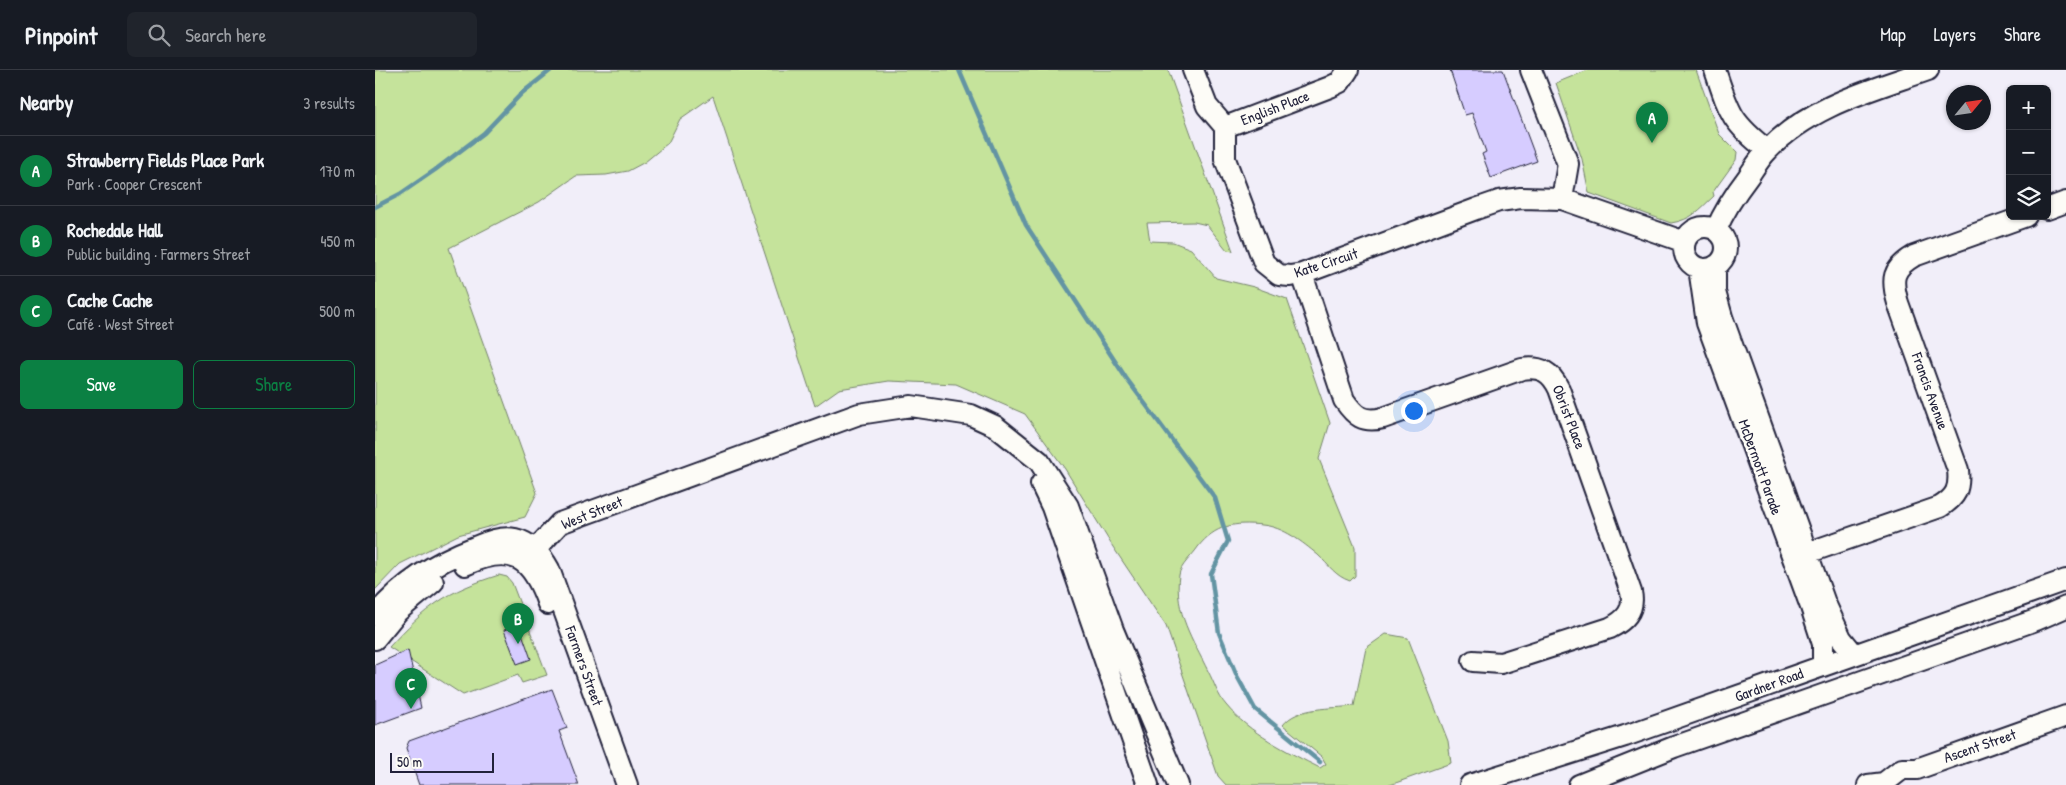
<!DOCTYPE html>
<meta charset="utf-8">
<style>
body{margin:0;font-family:"Patrick Hand",sans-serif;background:#20242c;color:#f1f3f6}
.controls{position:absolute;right:15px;top:15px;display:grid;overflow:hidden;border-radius:8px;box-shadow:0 1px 4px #0004}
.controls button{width:45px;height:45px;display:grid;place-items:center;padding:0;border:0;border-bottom:1px solid #363941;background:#171b24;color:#f1f3f6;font:25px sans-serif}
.compass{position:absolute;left:1571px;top:15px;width:45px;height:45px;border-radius:50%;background:#171b24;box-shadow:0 1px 4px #0004;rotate:61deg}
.scale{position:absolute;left:15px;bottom:12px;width:104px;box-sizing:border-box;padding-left:5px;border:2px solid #22223b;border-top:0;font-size:14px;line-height:18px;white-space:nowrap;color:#22223b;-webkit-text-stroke:4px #fdfcf7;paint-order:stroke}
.you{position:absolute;left:1038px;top:340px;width:18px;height:18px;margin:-12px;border:4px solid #fff;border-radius:50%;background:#1a73e8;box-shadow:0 0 0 8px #1a73e833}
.badge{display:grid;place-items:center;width:32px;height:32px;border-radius:50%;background:#0b8043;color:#fff;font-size:16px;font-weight:700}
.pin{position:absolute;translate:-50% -41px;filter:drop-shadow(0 1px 2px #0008)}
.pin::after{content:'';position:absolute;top:26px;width:18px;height:15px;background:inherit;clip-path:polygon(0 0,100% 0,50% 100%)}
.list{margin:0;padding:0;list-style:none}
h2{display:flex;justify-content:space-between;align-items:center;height:65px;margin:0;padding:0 20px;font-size:21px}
h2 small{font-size:16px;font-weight:400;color:#9ea1a6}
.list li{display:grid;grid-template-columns:32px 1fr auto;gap:15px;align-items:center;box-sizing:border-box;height:70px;padding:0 20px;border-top:1px solid #363941}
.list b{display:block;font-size:19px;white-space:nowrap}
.list p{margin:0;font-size:16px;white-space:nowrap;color:#9ea1a6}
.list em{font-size:16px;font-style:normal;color:#9ea1a6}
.actions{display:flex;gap:10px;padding:15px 20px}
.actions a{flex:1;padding:11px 0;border:1px solid #0b8043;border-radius:8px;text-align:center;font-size:18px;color:#0b8043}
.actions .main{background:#0b8043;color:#fff}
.icon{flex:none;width:28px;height:28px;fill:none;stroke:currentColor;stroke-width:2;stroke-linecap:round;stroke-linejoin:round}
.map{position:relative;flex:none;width:1691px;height:715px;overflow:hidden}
header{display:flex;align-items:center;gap:30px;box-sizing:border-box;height:70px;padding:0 25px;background:#171b24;border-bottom:1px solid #363941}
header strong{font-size:24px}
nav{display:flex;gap:28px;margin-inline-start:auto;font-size:18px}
.search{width:350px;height:45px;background:#20242c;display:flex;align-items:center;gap:12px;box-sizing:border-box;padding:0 18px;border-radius:8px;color:#9ea1a6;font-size:19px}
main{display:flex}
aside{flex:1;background:#171b24}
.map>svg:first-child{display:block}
.green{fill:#c5e39b;stroke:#74826b}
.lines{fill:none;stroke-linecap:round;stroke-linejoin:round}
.stream{stroke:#6394a3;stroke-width:4.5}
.building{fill:#d6ccff;stroke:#22223b}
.minor-casing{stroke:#22223b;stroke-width:24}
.minor{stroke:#fdfcf7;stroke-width:20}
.labels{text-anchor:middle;stroke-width:5;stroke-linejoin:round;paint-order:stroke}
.street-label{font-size:15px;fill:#22223b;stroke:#fdfcf7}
</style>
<header>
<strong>Pinpoint</strong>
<div class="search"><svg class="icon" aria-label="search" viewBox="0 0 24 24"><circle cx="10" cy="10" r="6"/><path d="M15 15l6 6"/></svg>Search here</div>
<nav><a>Map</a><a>Layers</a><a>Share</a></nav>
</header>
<main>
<aside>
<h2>Nearby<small>3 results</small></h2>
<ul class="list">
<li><span class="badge">A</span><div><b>Strawberry Fields Place Park</b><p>Park · Cooper Crescent</p></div><em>170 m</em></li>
<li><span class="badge">B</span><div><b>Rochedale Hall</b><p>Public building · Farmers Street</p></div><em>450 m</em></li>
<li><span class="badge">C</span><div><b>Cache Cache</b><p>Café · West Street</p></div><em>500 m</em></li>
</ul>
<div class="actions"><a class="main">Save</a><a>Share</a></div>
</aside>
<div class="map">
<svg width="1691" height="715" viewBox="0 0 1691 715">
<rect width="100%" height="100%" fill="#f1eef9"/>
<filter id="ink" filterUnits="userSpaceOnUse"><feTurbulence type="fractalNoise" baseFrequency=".02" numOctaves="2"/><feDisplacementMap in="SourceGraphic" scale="10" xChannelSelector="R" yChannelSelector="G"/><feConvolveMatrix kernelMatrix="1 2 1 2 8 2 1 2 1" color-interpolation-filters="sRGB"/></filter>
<g filter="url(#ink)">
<!-- green -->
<path class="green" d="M0 0H793L858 181 852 180 832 155 819 152 772 153 775 171 798 172 816 179 841 208 879 217 912 229 955 353 944 389 980 477V506L975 511C960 506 954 495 943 485 927 472 909 457 887 455 860 452 840 455 823 477 818 485 805 496 804 505 799 542 818 570 833 601 839 612 843 626 851 635 874 663 913 682 945 698L951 694 947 687 908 655C922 636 957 639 979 636L991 578 1011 564 1033 568 1073 671 1076 693 1015 715H851L843 706 791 556 738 477 690 399 650 344 581 314 514 311 464 319 440 336 338 26 305 49 293 73 270 92 253 101 231 105 201 106 164 132 74 178 162 423 150 447 83 465 25 494 0 520Z
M1213 0H1321L1344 64 1362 82 1361 90 1338 122 1339 126C1325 139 1317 150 1296 153L1214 123 1207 89 1181 13Z
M124 505 132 507 137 513 172 605 147 613 143 605 88 625 14 577C52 536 70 522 124 505Z"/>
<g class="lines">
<!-- stream -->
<path class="stream" d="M584 0 651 155 751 308 840 428 853 471 836 504 844 563 862 606 880 639 945 692
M0 137 25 124 60 100 109 63 147 23 176 0"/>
</g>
<!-- building -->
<path class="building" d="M1075 0H1128L1162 91 1116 108 1107 84 1111 82 1097 43 1090 45Z
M144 555 156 589 142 594 129 560Z
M33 580 46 638 0 655V595Z
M177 619 192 658 184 661 204 715H44L31 678 34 671Z"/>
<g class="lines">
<!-- minor casing -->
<g class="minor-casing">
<path id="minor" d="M818 0 832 36 850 57V89L889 193 904 205 915 206 927 204 1101 139 1124 131 1146 128 1187 129 1310 172
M1156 0 1193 94 1187 129
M1340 0C1354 42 1356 52 1392 80
M850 57 955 17 965 12 973 0
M1672 139 1691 132
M1309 178a21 21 0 1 1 42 0a21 21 0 1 1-42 0Z
M1341 160C1349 141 1360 124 1373 107 1379 98 1385 88 1393 80 1436 35 1497 20 1553 0
M1340 196V222L1347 247 1450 533 1466 568 1479 584
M1324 198 1332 253 1436 537 1448 574V596
M927 204 969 330C980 346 988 353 1008 348L1147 299C1166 296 1176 302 1184 319L1256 522C1260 540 1251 550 1235 558L1126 593 1098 591
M666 414 677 437 773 715
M1432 483 1565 437C1581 427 1585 419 1583 400L1523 233C1516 209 1517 199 1539 186L1651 146
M149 492 185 453 484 344 536 336 596 345 620 356 664 391 693 436 738 560 803 715
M90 495C138 473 157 488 173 534
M0 546C27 513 60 492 100 477 112 472 126 466 140 469 155 472 167 486 174 499L252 715
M0 569 23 541 58 512
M1095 715 1250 666 1691 510
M1204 715 1299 677 1661 550 1691 537
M1493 715 1509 713 1527 699H1542L1691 646"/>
</g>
<!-- minor -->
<use href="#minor" class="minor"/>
</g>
</g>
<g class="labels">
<!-- street labels -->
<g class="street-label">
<text transform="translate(900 38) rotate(-21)" y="5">English Place</text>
<text transform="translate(951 193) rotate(-18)" y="5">Kate Circuit</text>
<text transform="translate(1555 321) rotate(70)" y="5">Francis Avenue</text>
<text transform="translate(1194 347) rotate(69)" y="5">Obrist Place</text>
<text transform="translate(1385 397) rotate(70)" y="5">McDermott Parade</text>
<text transform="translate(217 443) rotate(-22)" y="5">West Street</text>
<text transform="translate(209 596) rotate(70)" y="5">Farmers Street</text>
<text transform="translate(1394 615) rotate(-20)" y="5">Gardner Road</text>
<text transform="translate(1605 676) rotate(-19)" y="5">Ascent Street</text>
</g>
</g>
</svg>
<div class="controls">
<button>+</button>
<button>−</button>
<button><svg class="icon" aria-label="layers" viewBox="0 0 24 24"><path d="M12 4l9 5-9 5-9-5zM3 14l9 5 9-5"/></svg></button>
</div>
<svg class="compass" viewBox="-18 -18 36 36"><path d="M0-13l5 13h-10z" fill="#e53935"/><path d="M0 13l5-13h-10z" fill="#9ea1a6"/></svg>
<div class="scale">50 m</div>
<div class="you"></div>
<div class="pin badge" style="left:1277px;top:73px">A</div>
<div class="pin badge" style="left:143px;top:574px">B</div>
<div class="pin badge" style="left:36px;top:639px">C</div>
</div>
</main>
